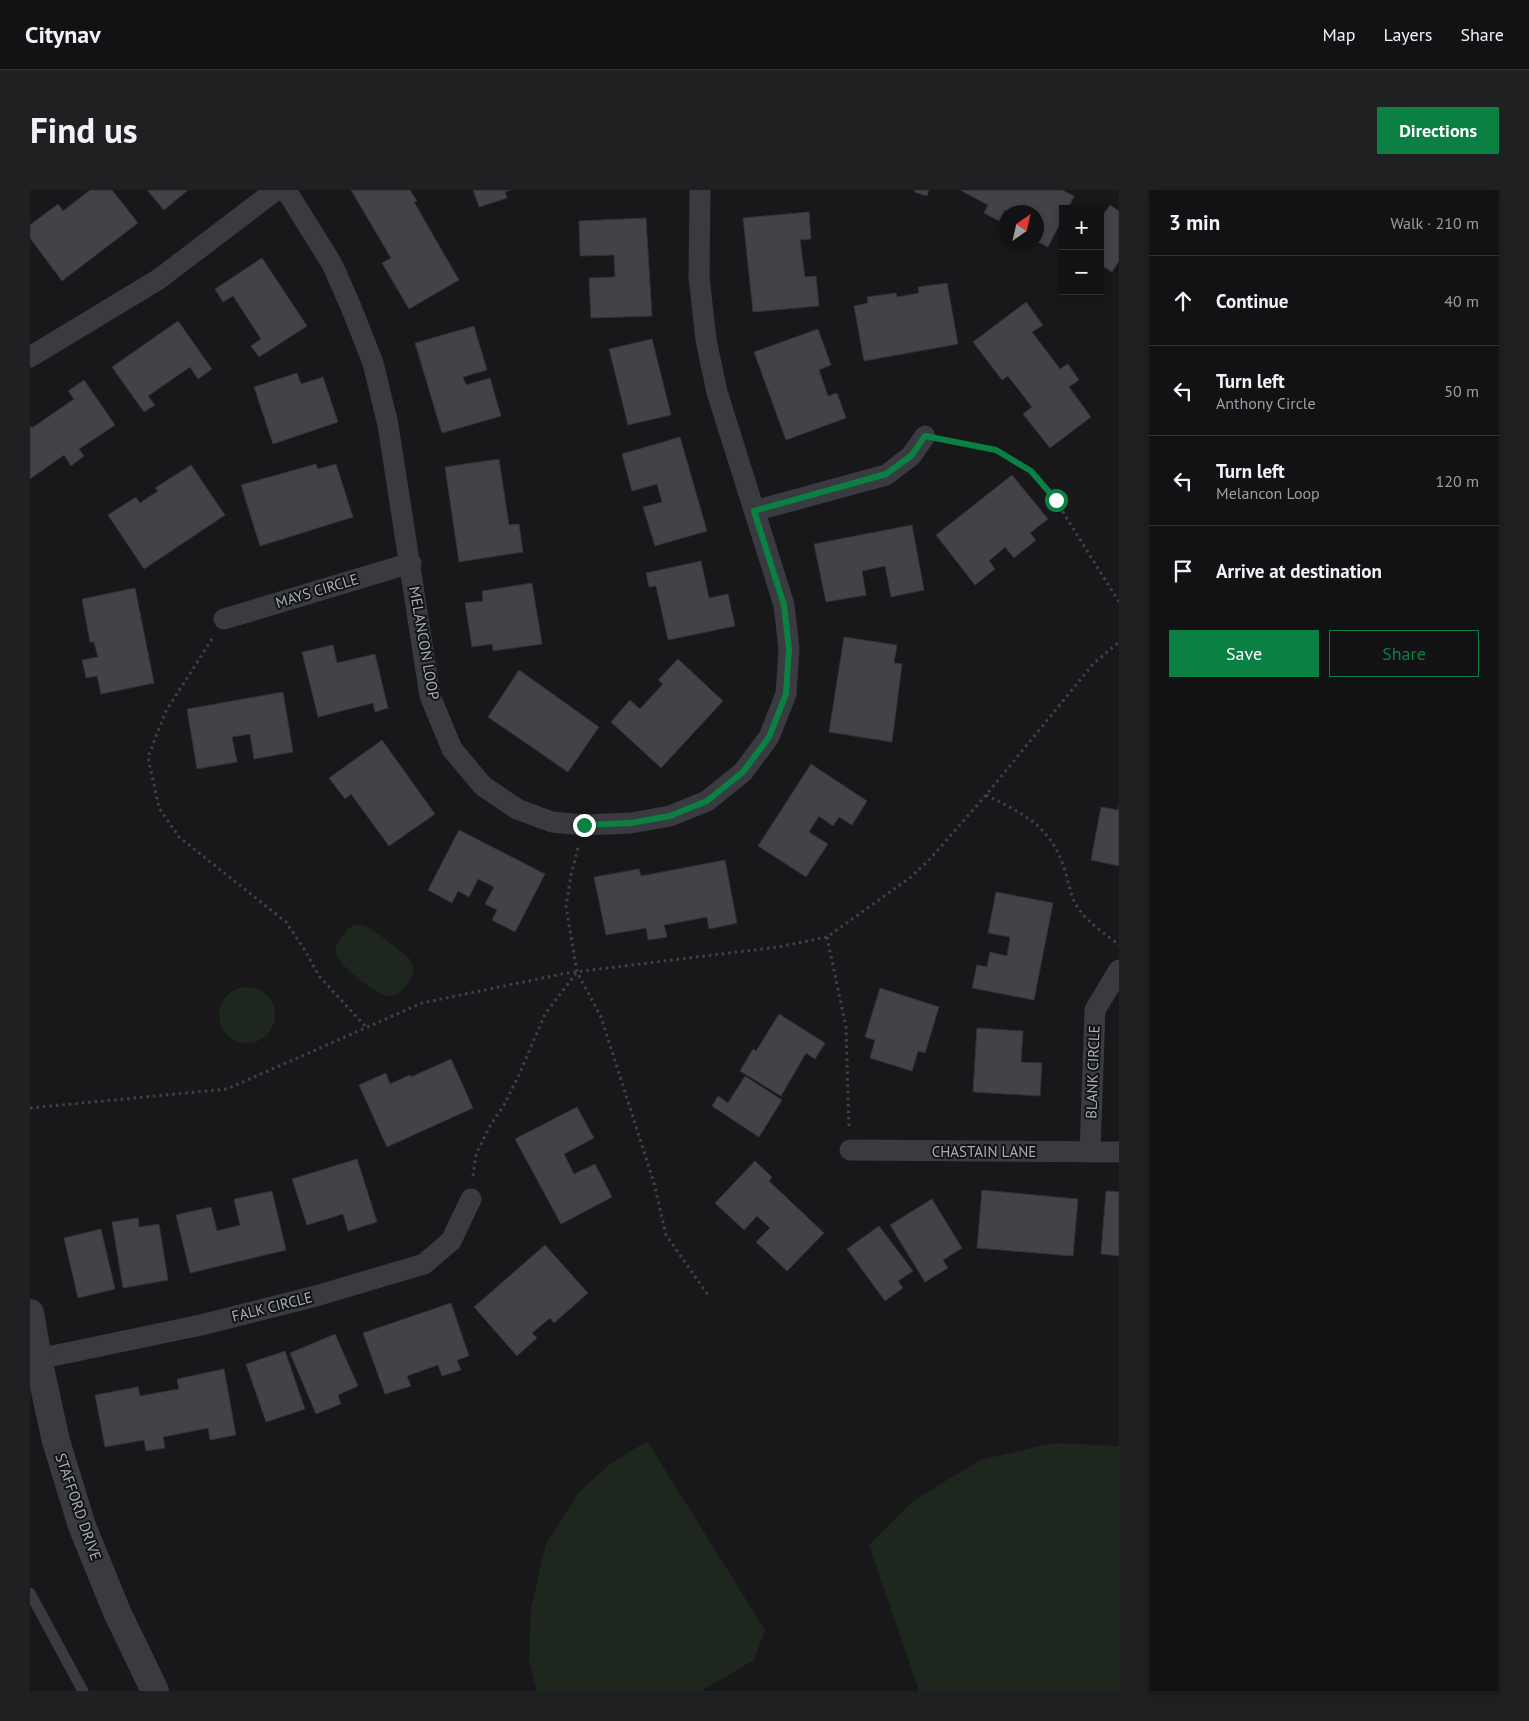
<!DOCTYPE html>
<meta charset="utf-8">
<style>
body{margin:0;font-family:"PT Sans",sans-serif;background:#1f2022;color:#f1f3f6}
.controls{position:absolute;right:15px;top:15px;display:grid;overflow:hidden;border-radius:0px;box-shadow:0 2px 8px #0003}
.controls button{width:45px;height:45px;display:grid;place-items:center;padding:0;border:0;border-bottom:1px solid #313234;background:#121214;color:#f1f3f6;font:25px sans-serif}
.compass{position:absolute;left:969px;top:15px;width:45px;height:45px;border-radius:50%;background:#121214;box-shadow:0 2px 8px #0003;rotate:34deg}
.stop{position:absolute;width:15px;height:15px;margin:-11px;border:4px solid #0b8043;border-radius:50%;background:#fff}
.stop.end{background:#0b8043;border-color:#fff;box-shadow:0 1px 5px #0008}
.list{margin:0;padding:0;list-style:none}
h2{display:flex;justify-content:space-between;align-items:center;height:65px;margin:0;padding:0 20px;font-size:21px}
h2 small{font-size:16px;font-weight:400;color:#9c9ea0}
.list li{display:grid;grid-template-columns:32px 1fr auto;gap:15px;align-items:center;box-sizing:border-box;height:90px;padding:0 20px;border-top:1px solid #313234}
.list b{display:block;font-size:19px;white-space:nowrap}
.list p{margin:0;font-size:16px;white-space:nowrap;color:#9c9ea0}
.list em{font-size:16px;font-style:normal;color:#9c9ea0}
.actions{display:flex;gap:10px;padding:15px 20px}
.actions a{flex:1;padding:11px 0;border:1px solid #0b8043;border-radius:0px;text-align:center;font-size:18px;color:#0b8043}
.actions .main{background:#0b8043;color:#fff}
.icon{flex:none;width:28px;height:28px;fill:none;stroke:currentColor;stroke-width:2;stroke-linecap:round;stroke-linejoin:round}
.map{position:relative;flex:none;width:1089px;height:1501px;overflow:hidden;border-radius:0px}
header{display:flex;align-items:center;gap:30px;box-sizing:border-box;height:70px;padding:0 25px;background:#121214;border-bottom:1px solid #313234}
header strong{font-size:24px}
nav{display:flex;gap:28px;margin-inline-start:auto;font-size:18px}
.intro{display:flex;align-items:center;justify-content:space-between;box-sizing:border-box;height:120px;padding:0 30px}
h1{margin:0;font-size:35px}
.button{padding:12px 22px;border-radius:0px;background:#0b8043;color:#fff;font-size:18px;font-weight:700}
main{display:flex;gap:30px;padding:0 30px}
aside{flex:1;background:#121214;border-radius:0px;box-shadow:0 2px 8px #0003}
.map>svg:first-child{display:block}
.green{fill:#1e271e}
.building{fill:#424348;stroke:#323237}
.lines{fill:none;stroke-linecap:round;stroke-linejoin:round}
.path{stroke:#3f4247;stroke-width:3;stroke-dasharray:2.5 4;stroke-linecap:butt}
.service{stroke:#393b40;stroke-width:11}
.minor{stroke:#393b40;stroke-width:21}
.tertiary{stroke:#393b40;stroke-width:28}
.route{stroke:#0b8043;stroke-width:6}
.labels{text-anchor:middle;stroke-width:4;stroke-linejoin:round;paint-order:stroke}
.street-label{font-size:15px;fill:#a9b0bc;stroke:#131316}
</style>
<header>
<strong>Citynav</strong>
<nav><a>Map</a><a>Layers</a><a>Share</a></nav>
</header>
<div class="intro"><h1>Find us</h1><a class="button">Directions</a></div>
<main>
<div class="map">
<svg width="1089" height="1501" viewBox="0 0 1089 1501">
<rect width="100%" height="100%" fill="#18181b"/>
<!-- green -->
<path class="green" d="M327 734 339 737 379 768C384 777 385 784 378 793 373 799 369 805 361 806 350 808 310 776 307 766 304 758 307 752 313 745 317 740 320 736 327 734Z
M189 825a28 28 0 1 1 56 0a28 28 0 1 1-56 0Z
M617 1251 735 1440 724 1470 671 1501H507L499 1472 501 1418 516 1354 550 1301 579 1275Z
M1024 1253 1089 1256V1501H889L839 1355 883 1311 950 1270Z"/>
<!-- building -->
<path class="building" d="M60 0H82L108 33 32 91 0 48V35L28 14 33 21Z
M117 0H158L134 20Z
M321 0H380L387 11 384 12 429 90 379 119 352 73 361 68Z
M443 0H481L475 2 477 8 449 17Z
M885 0H899L897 6 884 2Z
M930 0H1032L1044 6 1038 19H1033V28L1018 57 1006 51 1012 39 1006 37V22H980L975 20 969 31 954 23 958 15Z
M1080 15 1089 21V71L1082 82 1071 75 1070 77V29Z
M779 22 781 49 770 50 772 65 775 87 786 86 789 116 723 122 713 28Z
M616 28 622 126 561 128 559 88 585 87 584 65 550 66 549 31Z
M232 68 277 136 229 167 221 156 231 149 203 106 193 112 185 99Z
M917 93 928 154 834 171 824 116 838 113 837 107 866 103 867 107 889 103 888 97Z
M996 112 1013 135 1002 142 1030 179 1038 174 1049 190 1039 197 1061 227 1020 258 993 224 1002 217 978 186 972 190 943 152Z
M148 131 182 179 168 189 160 177 118 206 125 215 114 222 82 177Z
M444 136 457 180 433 187 436 195 460 188 471 226 412 243 385 153Z
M788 139 801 175 789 180 798 206 807 203 816 228 756 250 724 162Z
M622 149 641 225 598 235 579 159Z
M267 183 271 194 293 187 308 232 243 254 224 197Z
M54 190 85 235 49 259 54 266 41 276 34 265 0 289V235L2 238 44 209 38 201Z
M650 247 677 341 625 356 613 317 632 312 627 294 602 301 592 264Z
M469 269 479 335 489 334 493 362 429 372 415 277Z
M286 274 288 279 306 274 323 327 230 356 211 295Z
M161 275 195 325 114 379 78 325 106 307 110 313 128 301 125 298Z
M982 285 1018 329 1000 343 1006 350 984 368 975 357 959 371 965 379 945 395 906 345Z
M882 335 894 400 861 407 855 376 832 381 836 405 796 412 784 354Z
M671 371 679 408 698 404 705 436 638 450 626 396 619 397 616 383Z
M502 393 512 454 463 461 462 454 442 457 435 413 453 411 452 401Z
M105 398 124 493 71 504 67 486 56 488 52 470 68 467 64 452H60L52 409Z
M814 447 867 455 864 473 872 474 862 552 799 542Z
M303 455 307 473 345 464 358 518 345 522 343 513 288 527 272 462Z
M648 469 693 511 631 578 581 532 600 510 610 519 633 494 628 490Z
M489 480 569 537 538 582 458 527Z
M253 502 263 562 224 569 220 544 202 547 207 572 167 579 157 519Z
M352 550 405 624 359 656 321 604 315 609 299 588Z
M781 574 837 611 822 635 809 627 803 636 789 626 779 642 798 654 776 687 728 656Z
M1089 615V676L1061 670 1071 617 1088 620Z
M429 640 515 684 485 742 462 730 467 720 455 714 464 697 448 689 439 707 428 701 422 713 398 700Z
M695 670 707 733 679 739 677 727 634 735 637 747 618 750 616 738 576 745 564 687 609 679 611 686Z
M966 702 1023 713 1004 810 942 798 947 775 957 777 960 762 977 766 980 747 958 743Z
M850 798 909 817 895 863 888 861 882 881 840 868 845 850 835 847Z
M749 824 795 853 785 869 776 863 751 906 710 881 723 859 726 861Z
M947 838 993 841 991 872 1012 873 1010 906 943 902Z
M421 869 443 918 357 957 329 895 356 883 360 894 380 885 381 887Z
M715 886 752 910 729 947 682 916 688 906 698 913Z
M547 917 564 948 534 964 544 984 565 974 582 1007 531 1034 485 949Z
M327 969 347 1032 318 1041 313 1024 277 1035 262 989Z
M725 971 742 987 739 991 794 1043 757 1081 726 1052 740 1038 727 1026 714 1040 685 1013Z
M952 1000 1048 1009 1043 1066 947 1058Z
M242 1001 256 1060 160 1083 146 1025 181 1017 187 1041 210 1035 204 1009Z
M1076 1001 1089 1002V1066L1071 1064Z
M902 1009 932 1058 913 1070 918 1078 895 1092 860 1035Z
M108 1028 109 1037 129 1034 138 1090 93 1098 82 1032Z
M849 1036 883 1081 868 1091 873 1098 855 1111 817 1059Z
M71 1039 85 1099 48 1108 34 1048Z
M515 1055 558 1103 524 1133 520 1128 502 1143 507 1148 487 1166 444 1117Z
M421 1113 439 1166 427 1170 431 1180 412 1186 408 1175 377 1186 381 1196 355 1204 333 1143Z
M305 1144 328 1196 308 1205 311 1214 286 1224 260 1163Z
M255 1161 275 1219 236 1232 216 1174Z
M194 1179 206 1245 180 1250 178 1238 133 1247 135 1258 116 1261 114 1250 75 1257 65 1205 108 1197 110 1206 149 1199 147 1189Z"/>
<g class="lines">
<!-- path -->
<path class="path" d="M916 251 966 260 1001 281 1026 311 1089 412
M182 449 136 521 118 567 129 618 149 647 256 732 276 762 289 786 336 837
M956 605C992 623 1019 635 1033 675 1039 690 1040 710 1051 722 1059 733 1078 746 1089 755
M548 658 541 685 536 716 547 782 571 827 624 993 636 1045 678 1105
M797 747 816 837 819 937
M0 918 197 899 392 813 537 783 748 757 797 747 881 687 900 669 956 605 1064 473 1089 452
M443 986 446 964 460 936 474 915 489 885 515 824 547 782"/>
<!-- service -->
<path class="service" d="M0 1403 53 1501"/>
<!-- minor -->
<path class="minor" d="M256 0 302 74 321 117 343 173 358 235 400 506 422 559 453 596 487 619 522 632 554 635 601 633 640 626 677 611 713 582 739 547 756 504 759 459 754 415 687 202 676 150 669 87 670 0
M0 167 129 89 246 0
M724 321 856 285 881 266 895 246
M194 429 381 373
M820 960 1089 962
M1060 962 1065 820 1089 780
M8 1169 171 1135 286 1106 394 1074 421 1051 441 1009"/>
<!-- tertiary -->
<path class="tertiary" d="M0 1123 8 1169 26 1251 52 1336 87 1422 125 1501"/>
</g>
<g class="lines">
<!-- route -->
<path class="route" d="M554 635 601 633 640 626 677 611 713 582 739 547 756 504 759 459 754 415 724 321 856 284 881 266 895 246 966 260 1001 281 1026 310"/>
</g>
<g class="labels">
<!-- street labels -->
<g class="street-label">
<text transform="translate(287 401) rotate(-17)" y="5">MAYS CIRCLE</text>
<text transform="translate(394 453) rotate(80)" y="5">MELANCON LOOP</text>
<text transform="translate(1063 882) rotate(-88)" y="5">BLANK CIRCLE</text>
<text x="954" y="967">CHASTAIN LANE</text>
<text transform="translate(242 1117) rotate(-14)" y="5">FALK CIRCLE</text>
<text transform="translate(48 1317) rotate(71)" y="5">STAFFORD DRIVE</text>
</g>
</g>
</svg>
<div class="controls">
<button>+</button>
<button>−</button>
</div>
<svg class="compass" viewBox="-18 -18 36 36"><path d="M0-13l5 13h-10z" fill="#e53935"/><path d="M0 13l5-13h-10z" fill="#9c9ea0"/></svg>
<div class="stop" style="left:1026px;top:310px"></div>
<div class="stop end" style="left:554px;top:635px"></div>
</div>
<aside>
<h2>3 min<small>Walk · 210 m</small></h2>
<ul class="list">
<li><svg class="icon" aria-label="ahead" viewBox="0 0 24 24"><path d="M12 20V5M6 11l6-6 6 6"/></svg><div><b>Continue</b></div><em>40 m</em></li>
<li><svg class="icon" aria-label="left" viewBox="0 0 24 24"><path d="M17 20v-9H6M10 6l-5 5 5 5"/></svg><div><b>Turn left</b><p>Anthony Circle</p></div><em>50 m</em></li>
<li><svg class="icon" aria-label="left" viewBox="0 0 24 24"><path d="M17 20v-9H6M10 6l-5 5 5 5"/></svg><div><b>Turn left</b><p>Melancon Loop</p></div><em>120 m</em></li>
<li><svg class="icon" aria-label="arrive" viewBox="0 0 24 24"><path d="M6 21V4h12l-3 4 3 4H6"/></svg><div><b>Arrive at destination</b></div></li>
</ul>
<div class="actions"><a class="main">Save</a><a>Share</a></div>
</aside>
</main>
